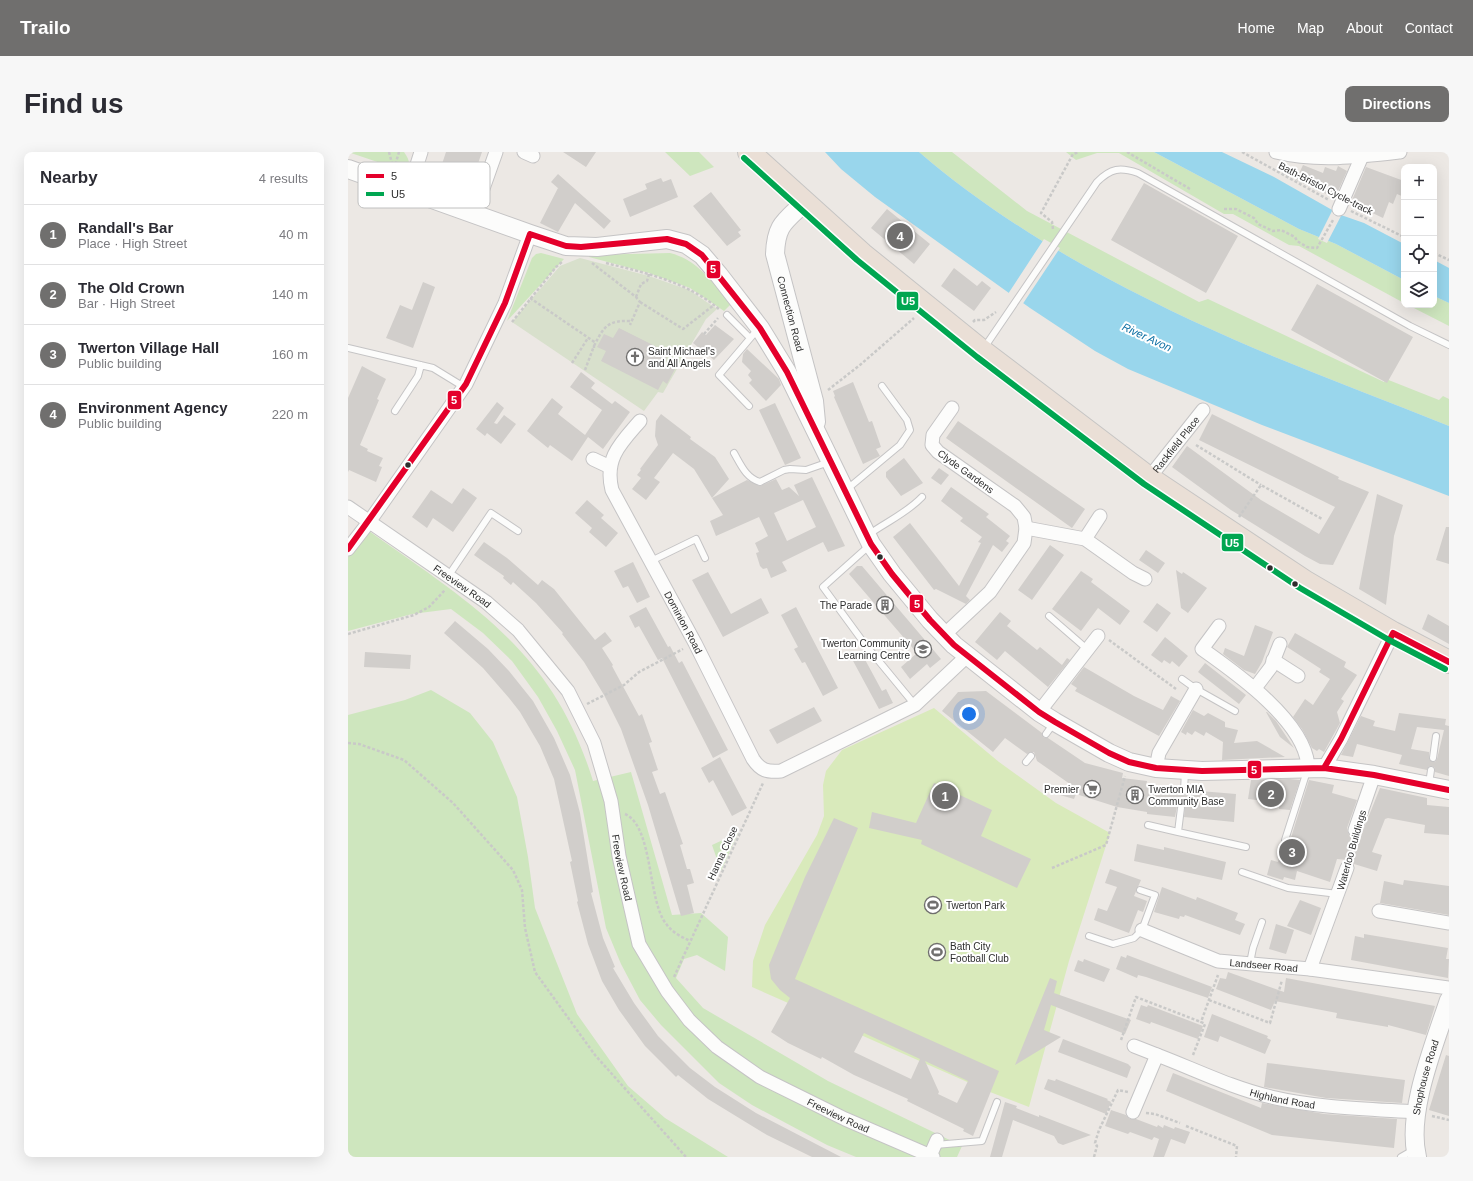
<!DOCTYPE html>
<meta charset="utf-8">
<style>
body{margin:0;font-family:Arial,sans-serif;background:#f7f7f7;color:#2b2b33}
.controls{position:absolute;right:12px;top:12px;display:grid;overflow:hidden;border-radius:8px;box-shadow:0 4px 16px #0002}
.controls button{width:36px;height:36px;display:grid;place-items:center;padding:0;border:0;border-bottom:1px solid #e1e1e2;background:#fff;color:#2b2b33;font:20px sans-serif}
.you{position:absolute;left:621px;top:562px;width:14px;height:14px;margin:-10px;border:3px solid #fff;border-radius:50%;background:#1a73e8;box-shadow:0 0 0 6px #1a73e833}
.badge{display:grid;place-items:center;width:26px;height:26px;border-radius:50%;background:#706f6e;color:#fff;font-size:13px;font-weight:700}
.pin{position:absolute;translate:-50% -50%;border:2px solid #fff;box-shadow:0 1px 4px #0006}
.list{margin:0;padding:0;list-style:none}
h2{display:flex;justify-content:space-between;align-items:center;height:52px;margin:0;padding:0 16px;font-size:17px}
h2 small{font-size:13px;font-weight:400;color:#7c7c81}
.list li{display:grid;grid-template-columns:26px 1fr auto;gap:12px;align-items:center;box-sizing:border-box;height:60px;padding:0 16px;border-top:1px solid #e1e1e2}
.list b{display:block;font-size:15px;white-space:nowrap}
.list p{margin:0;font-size:13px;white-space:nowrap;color:#7c7c81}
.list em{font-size:13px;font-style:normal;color:#7c7c81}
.icon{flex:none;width:22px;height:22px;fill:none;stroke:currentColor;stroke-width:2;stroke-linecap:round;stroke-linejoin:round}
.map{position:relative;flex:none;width:1101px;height:1005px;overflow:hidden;border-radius:8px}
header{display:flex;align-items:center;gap:24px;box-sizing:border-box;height:56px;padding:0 20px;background:#706f6e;color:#fff}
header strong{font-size:19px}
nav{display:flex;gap:22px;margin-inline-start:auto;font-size:14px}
.intro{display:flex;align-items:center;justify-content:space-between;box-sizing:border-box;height:96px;padding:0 24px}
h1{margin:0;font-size:28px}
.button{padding:10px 18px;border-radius:8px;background:#706f6e;color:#fff;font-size:14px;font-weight:700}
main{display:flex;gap:24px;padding:0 24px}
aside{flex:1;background:#fff;border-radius:8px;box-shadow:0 4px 16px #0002}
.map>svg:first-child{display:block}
.green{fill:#cee6be}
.cemetery{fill:#d8e0cc}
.pitch{fill:#d9eabb}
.water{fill:#99d6ec}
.pier{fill:#ece8e4}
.building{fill:#d1cecb;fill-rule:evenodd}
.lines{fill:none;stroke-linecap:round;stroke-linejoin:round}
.lane-casing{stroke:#c5c4c5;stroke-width:8}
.street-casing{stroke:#c5c4c5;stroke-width:15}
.secondary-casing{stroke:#c5c4c5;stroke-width:20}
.highway-casing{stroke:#c6c5c4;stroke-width:24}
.path{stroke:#c9c9c8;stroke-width:2.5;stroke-dasharray:3 2;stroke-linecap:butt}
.lane{stroke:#fcfcfb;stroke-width:6}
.street{stroke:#fcfcfb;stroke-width:13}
.secondary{stroke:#fcfcfb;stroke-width:18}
.highway{stroke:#eadfd6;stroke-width:22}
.bus-1-casing{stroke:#fff;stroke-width:9}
.bus-2-casing{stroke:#fff;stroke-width:9}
.bus-1{stroke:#e4002b;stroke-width:6}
.bus-2{stroke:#00a651;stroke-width:6}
.bus-dot{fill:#2e2e2e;stroke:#fff;stroke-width:1.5}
.labels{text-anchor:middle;stroke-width:4;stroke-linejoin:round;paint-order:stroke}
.street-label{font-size:10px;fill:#2e2e2e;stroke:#fff}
.poi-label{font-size:10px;fill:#2e2e2e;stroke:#fff;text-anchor:start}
.water-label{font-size:11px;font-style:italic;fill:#0d6fa3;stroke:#fff}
.key{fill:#fff;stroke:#c0c0c0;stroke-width:1}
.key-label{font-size:11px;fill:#2e2e2e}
.line-badge{stroke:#fff;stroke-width:1.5}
.badge-label{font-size:11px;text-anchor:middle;font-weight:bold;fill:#fff}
</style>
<header>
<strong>Trailo</strong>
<nav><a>Home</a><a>Map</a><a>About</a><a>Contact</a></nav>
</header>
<div class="intro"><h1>Find us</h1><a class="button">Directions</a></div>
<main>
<aside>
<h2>Nearby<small>4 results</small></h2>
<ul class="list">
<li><span class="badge">1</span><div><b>Randall's Bar</b><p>Place · High Street</p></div><em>40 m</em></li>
<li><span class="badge">2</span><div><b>The Old Crown</b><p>Bar · High Street</p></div><em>140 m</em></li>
<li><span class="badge">3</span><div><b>Twerton Village Hall</b><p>Public building</p></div><em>160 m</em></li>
<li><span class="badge">4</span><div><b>Environment Agency</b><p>Public building</p></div><em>220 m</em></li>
</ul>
</aside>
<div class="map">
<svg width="1101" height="1005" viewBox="0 0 1101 1005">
<rect width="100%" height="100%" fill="#ece8e4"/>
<!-- green -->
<path class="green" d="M0 0H56C61 7 63 12 59 20Z
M317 0H351L366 15 342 24Z
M571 0H604L679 59 851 150 860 147 1036 230 1038 227 1091 248 1095 244 1101 247V274C1030 245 957 219 887 188 776 139 664 80 571 0Z
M718 0H806L951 77 988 92 1056 128V151L951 94 941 93 885 62H876L771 1H749L728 8Z
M193 101 216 107 159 169 184 106 188 102Z
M322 101C350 108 365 131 383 152L376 159 342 136 301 121 241 105V103Z
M1086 144 1101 151V174L1060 153H1086Z
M21 379C125 453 205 499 245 629L283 620 324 763 353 761 380 785 377 819 349 803 336 807 328 826 355 856 480 929 614 994 609 1005H508L479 993 404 953 371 931 313 873 292 848 273 812 258 776 227 618 209 579 190 545 164 509 135 481 103 457 64 462 0 479V405Z
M83 538 122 561 145 590 169 645 180 705 187 756 229 862 280 934 317 966 380 1005H0V563L57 548Z
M390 681 373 719 364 693Z"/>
<!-- cemetery -->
<path class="cemetery" d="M232 106 301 124 341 138 369 157 358 167 315 241 310 240 296 259 164 170 212 114Z"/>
<!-- pitch -->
<path class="pitch" d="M586 556 651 610 708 651 762 681 721 809 681 955 642 940 404 835 405 809 417 773 469 683 476 664 475 633 478 619 494 598Z"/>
<!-- water -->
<path class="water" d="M477 0H571C664 80 776 139 887 188 957 219 1030 245 1101 274V344L914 273 780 217 747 199 682 156 527 45 493 17Z
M806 0H874L926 25 993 63 1016 71 1056 92V128L988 92 951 77Z
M1086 108 1101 116V151L1086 144Z"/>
<!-- pier -->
<path class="pier" d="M985 57 994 62 979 91 970 87Z
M696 87 712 96 674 153 660 142Z"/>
<!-- building -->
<path class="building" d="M98 0H134L124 29 106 23 103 32 89 27Z
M215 0H248L238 15Z
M955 13 975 21 977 15 988 19 990 14 999 19 987 46 948 28Z
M1018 15 1056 29V45L1049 42 1045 52 1041 50 1035 66 1014 56 1013 59 1002 53Z
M210 22 263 69 256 77 227 51 210 80 192 71 210 36 211 37 203 30Z
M313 26 315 30 323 27 330 45 282 65 275 47 299 37 297 32Z
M796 31 890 84 858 141 763 88Z
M363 40 393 78 390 80 393 84 379 94 345 54Z
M539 57 582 92 566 112 523 76Z
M606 116 629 134 634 129 643 136 626 159 593 134Z
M75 130 87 135 65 196 38 186 52 153 64 158Z
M969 132 1065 185 1039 231 943 178Z
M367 173 386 187 366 208 345 191 354 180 358 183Z
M271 176 321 201 316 211 327 217 319 232 315 229 310 238 253 209 258 199 249 195 256 182 265 186Z
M399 197 431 227 433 233 418 249 401 231 404 228 400 223 403 219 394 210 395 202Z
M14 214 38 227 29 247 31 248 12 293 20 297 19 299 35 306 31 314 34 315 28 330 1 318 0 320V246Z
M233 220 247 231 243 236 264 252 267 249 282 260 255 297 240 285 224 309 202 293 200 296 179 279 204 246 215 255 210 262 237 283 254 258 222 235Z
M505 230 521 270 524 269 533 295 528 297 532 304 515 312 486 245 487 244 485 239Z
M149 250 156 256 146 271 149 272 156 263 168 272 153 292 139 281 137 284 128 277Z
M427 251 453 306 437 313 411 258Z
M313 262 343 285 342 287 367 305 381 327 364 346 346 317 325 301 306 326 312 330 298 348 284 337 293 326 289 323 293 318 292 317 310 293 307 284 308 269Z
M864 262 991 325 990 327 1021 340 985 413 972 412 957 404 883 358 824 315 839 294 913 348 971 382 987 355 851 288Z
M610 269 737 357 724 376 598 286Z
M556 306 575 331 553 344 538 325V320Z
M591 316 601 323 593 333 583 326Z
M464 325 497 394 480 400 475 390 434 410 439 419 423 426 419 416 415 417 412 414 408 401 411 400 407 391 420 384 411 365 368 384 362 369 375 363 364 346 399 328 412 334 428 327 434 338 441 335 451 344 446 333ZM455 348 468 375 439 389 426 361Z
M603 335 641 362 638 365 662 384 658 389 661 391 654 400 645 393 618 444 622 448 618 452 588 437 586 438 545 385 562 371 611 434 633 391 630 390 634 385 612 369 615 366 593 349Z
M115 336 129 346 105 380 85 366 79 376 64 365 83 338 104 352Z
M1029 342 1055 353 1046 384 1038 453 1011 437Z
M239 348 256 363 253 366 270 381 258 395 241 380 244 376 227 361Z
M1098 375H1101V412L1088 408Z
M136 390 159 406 190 433 194 428 206 437 247 488 257 480 264 489 254 496 265 513 264 514 291 564 294 562 304 590 301 591 310 618 304 620 312 642 317 640 335 692 332 693 339 717H342L346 731 339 733 346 761 333 764 300 653 273 577 256 543 236 510 214 482 215 481 188 451 165 430 163 433 155 426 156 424 126 403Z
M702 393 716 403 684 448 670 438Z
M798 398 817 411 810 421 791 408Z
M285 410 302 445 289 451 280 434 275 436 266 419Z
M509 414H514L593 507 582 516 579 512 562 527 553 515 569 501 501 422Z
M828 418 834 422 835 420 859 436 840 461 833 456Z
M733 419 745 427 743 430 782 459 772 473 750 456 733 479 704 457Z
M360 420 383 462 413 446 421 461 375 485 344 428Z
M809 451 823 461 809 480 795 470Z
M298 455 320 495 322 494 331 511 334 509 380 598 365 606 314 506 310 508 291 474 287 476 281 464Z
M448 455 490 536 475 544 457 510 454 511 446 497 450 495 433 463Z
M652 460 663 469 659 474 689 498 692 495 714 513 719 506 722 508 700 535 657 499 649 508 627 490Z
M1080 462 1101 474V492L1074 477Z
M107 469 140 497 161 519 185 549 206 586 222 623 232 661 245 740 243 741 255 786 267 815 265 816 286 851 310 884 342 916 367 935 408 961 493 1005H464L419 983 360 947 330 923 328 925 297 894 271 858 254 829 240 792 229 750 230 749 222 710 224 709 206 627 192 594 172 560 161 546 135 516 96 481Z
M907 473 925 480 914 510 907 522 896 518 875 502 877 496 896 504Z
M947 481 998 510 996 515 1009 523 993 547 996 549 989 560 992 571 976 600 971 597 969 599 964 596 954 577 945 565 957 547 965 553 982 527 971 520 973 517 939 495Z
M817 485 840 504 831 515 824 509 822 512 816 508 814 511 803 503Z
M17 500 63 503 62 517 16 515Z
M514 502 534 539 538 537 545 551 531 557 504 507Z
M857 511 898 543 891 552 850 520Z
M736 515 786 544 815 558 823 544 832 549 811 584 727 539 729 536 723 532Z
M638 539 694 581 696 586H700L737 611 775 621 774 626 799 629 798 634 832 637 835 642H838L840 638 888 642 886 670 836 665 837 655 834 652 829 654 827 665 799 662V660L769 655 728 642 726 647 712 643 722 632 689 609 686 600 679 602 657 586 645 600 594 559 610 540Z
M466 555 474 569 429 592 421 578Z
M845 558 856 564 860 561 877 570V575L890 578 886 591 909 589 937 605 874 608 875 590 858 580 856 584 847 579 844 583 839 580 838 583 833 580Z
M918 560H919L928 569 946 596 932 585Z
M1051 561 1098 567 1097 573 1101 574V624L1087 620V616L1084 614H1081L1079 618 1051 612 1054 603 1009 592 1005 605 993 603 1013 564 1027 569 1025 574 1047 579ZM1069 575 1096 578 1089 607 1087 610 1081 608V600L1063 597Z
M372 605 399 656 384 664 365 628 361 631 353 616Z
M941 627 952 628 942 658 931 657V651L900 647 903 628Z
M961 628 986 633 984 641 1009 648 999 676 1001 683 1004 685 1009 686 1014 681 1032 636 1079 646V653L1101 655V683L1076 681 1077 673 1040 666 1037 667 1024 700 1034 703 1029 719 1006 712 1001 708 989 707 982 730 949 719 947 728 936 725 935 728 919 723 923 708 930 710 935 692H941Z
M586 631 644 658 633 684 683 707 669 736 573 692 574 688 521 676 524 660 568 671Z
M486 666 510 676 447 827 651 919 625 984 615 979 616 977 559 949 560 947 506 923 474 905 473 907 440 891 423 880 442 846 432 838 423 827 421 813 457 725ZM516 881 572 907 563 927 506 900ZM577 909 620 929 609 951 590 942 591 940Z
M789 692 816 698V695L878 710 874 728 786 709Z
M762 717 793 728 786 744 799 749 795 760 790 758 781 781 746 768 750 756 759 759 769 735 757 731Z
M1056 728 1101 734V763L1032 751 1036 729 1055 733Z
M814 735 848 748 849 745 890 761 887 768 897 772 892 783 837 763 836 765 832 764 831 767 806 760Z
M952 748 973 756 963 783 939 774Z
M928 772 946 778 938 802 921 797Z
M1016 782 1100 796 1098 807H1101L1100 826 1003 808 1007 784 1016 786Z
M779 803 864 835 860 846 798 825 790 823 789 826 768 817 773 804 778 806Z
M736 807 762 817 756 830 726 819 730 808 735 810Z
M880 820 936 840 938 826 1087 854 1078 883 1040 873V875L988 866 989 861 927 849 923 858 868 837 872 826 878 827Z
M702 826 709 829 706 841 783 868 777 882 703 853 696 878 713 885 667 913Z
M793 853 799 855 800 853 855 874 850 887 803 870 802 872 788 867Z
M864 862 920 884 919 886 923 888 917 902 872 884 870 890 856 885Z
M715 887 780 912 783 915 779 926 710 900Z
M1098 903 1101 904V964L1081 958Z
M919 911 1057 928 1054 951 978 946 916 935Z
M825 921 913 956 914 951 976 962 1049 967 1046 996 924 983 818 939Z
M700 927 707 929 708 927 760 947 759 948 763 950 758 962 696 937Z
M657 950 669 954 668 956 691 965V963L743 983 715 993 710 991 706 984 665 968 654 1005H642Z
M763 958 778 963 782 967H788L809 975 810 973 815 976 816 973 826 977 827 975 842 980 837 992 823 987 816 1005H805L811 987 806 985 804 988 782 980 780 982 757 974Z"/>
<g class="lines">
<!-- lane casing -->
<g class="lane-casing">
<path id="lane" d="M379 163 402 186
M0 196 85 216 116 235
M636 196 749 30C763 16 772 15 790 21L1062 174 1101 193
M401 254 371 223 410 177
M47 259 70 224 73 213
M386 301C393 313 398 326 412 330L436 318 442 317 458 318 481 310
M498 338 552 293 562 278 559 268 534 234
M520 383C538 370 559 361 574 345
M522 393 475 435 516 491 567 553
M303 409 348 387 357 406
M101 423 143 361 170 379
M701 464 739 497
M834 527 848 537 887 559
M698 582 706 571
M1085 606 1088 584
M678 610 683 604
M1081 632 1083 618
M836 638 837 620
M833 656 830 680 898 695
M800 673 830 680
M937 688 959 619
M894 720 940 736 990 742
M741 784 765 792 786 786 794 778 807 743 792 738
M902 811 905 796 914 770
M587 993 634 989 649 950
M1053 1005 1067 997"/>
</g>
<!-- street casing -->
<g class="street-casing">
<g id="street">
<path d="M176 0 185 4"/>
<path d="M928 0C969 10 1010 5 1052 0"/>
<path d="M61 38 73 0"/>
<path d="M991 57 1014 4"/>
<path d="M126 62 148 0"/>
<path id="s1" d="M292 269C273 291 256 306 264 338L347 491 405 607C413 619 419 620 433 619L567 553 619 504"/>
<path d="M245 307 262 315"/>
<path id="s2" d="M801 326 855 258"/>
<path id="s3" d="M0 355 138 450 170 478 220 539 246 591 263 649 271 704 291 792 319 839 341 868 369 895 412 925 497 967 585 1005"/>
<path d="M678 376 737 387 785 421 797 427"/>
<path d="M737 387 752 364"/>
<path d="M0 397 21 370 118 232 157 151 182 82"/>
<path d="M871 474 854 497C888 521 958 570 960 615"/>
<path d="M596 483 642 440 676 391 678 376 676 365 667 354 590 300 584 293 585 283 604 256"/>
<path d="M925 508 950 524"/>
<path d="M907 536 923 515 932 492"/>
<path d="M691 560 750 484"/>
<path d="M808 616 811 601 848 537"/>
<path d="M976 616 993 587 1045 481"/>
<path d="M1007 678 1026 623"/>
<path d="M1031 759 1101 771"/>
<path id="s4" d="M794 778 870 809 962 817 1101 836"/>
<path d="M962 817 999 716"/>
<path d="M786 894 809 903"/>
<path id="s5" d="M785 960 809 903C846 917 884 936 923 945 970 956 1020 957 1068 960"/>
<path d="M582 1004 589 988"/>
</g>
</g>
<!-- secondary casing -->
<g class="secondary-casing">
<g id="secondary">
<path d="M0 17 182 82 218 94 249 95 319 87 338 92 354 103 371 123 412 176 439 220 523 392 544 422 582 468 606 493 691 560 707 570 761 601 781 610 808 616 854 619 976 616 1026 623 1101 638"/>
<path id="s6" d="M456 51C436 70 428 73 427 102L466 249 468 270"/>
<path id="s7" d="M1069 1005C1058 960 1087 891 1101 848"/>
</g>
</g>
<!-- highway casing -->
<g class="highway-casing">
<path id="highway" d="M401 0 514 102 634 199 801 326 956 429 1045 481 1101 510"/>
</g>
<!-- path -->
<path class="path" d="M41 0 45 15
M779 0 842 37
M894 0 981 48
M46 17 51 0
M876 57H888L906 66 910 72 925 79 933 78 947 85 949 89 959 95 969 96 985 68
M1003 59 1056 85
M705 77 704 70 693 61 725 2 731 0
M1086 101 1101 108
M244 111 288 145 292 150 282 173
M258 111C298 121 340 130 372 158
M288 145 293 132 299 129 301 122
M182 146 248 191
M292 150 335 177 366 153
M164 170 208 115 214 110
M625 170 627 168H636L648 160
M356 182 370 166
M246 194C256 174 260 168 283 169
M224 211 240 186
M237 218 246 194V196
M480 238 512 213 566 166
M848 293 913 333
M891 365 913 333 974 367
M0 482 66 463 81 455 97 438
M761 488 828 537
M239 552 276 533 291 520 335 497
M0 591 11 592 56 608 105 651 165 718 174 738 177 776 187 820 247 903 338 1005
M277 662C306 675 299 750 319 773 325 781 334 785 342 789
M1000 704 1004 690
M704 716 758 693 777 624
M326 825 415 631
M861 848 922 871 934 828
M773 888 788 845 853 870
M845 903 857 872 853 870 870 823
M798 961 807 962 832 971
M1084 964 1101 968
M838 974 889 994 888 1005
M746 1005 749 994 747 991 751 978 770 938 780 940"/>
<!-- lane -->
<use href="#lane" class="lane"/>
<!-- street -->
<use href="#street" class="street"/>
<!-- secondary -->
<use href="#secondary" class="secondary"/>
<!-- highway -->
<use href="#highway" class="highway"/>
<!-- bus-1 casing -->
<g class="bus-1-casing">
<path id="bus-1" d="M182 82 218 94 233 95 319 87 338 92 354 103 412 176 439 220 523 392 544 422 582 468 606 493 691 560 707 570 761 601 781 610 808 616 854 619 976 616 1026 623 1101 638
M0 397 118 232 157 151 182 82
M976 616 993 587 1045 481 1101 510"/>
</g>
<!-- bus-2 casing -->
<g class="bus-2-casing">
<path id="bus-2" d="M396 6 509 108 629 205 796 332 952 436 1041 488 1097 517"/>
</g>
<!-- bus-1 -->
<use href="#bus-1" class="bus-1"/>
<!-- bus-2 -->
<use href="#bus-2" class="bus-2"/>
</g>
<!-- icons -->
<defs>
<g id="church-ring" transform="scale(0.9)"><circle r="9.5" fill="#fff" stroke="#706f6e" stroke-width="1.5"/><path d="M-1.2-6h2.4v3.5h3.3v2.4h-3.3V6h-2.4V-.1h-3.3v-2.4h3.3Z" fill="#706f6e"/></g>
<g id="building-ring" transform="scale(0.9)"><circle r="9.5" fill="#fff" stroke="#706f6e" stroke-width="1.5"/><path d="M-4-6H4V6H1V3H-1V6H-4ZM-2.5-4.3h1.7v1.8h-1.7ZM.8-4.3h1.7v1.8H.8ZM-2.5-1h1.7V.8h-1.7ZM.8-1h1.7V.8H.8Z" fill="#706f6e"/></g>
<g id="university-ring" transform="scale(0.9)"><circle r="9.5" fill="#fff" stroke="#706f6e" stroke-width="1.5"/><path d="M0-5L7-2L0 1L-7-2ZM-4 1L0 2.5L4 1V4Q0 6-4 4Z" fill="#706f6e"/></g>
<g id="supermarket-ring" transform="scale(0.9)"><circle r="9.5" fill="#fff" stroke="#706f6e" stroke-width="1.5"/><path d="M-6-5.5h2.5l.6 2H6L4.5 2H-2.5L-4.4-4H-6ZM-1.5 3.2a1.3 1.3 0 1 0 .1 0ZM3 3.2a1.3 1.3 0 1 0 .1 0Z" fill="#706f6e"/></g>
<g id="stadium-ring" transform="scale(0.9)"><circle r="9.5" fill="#fff" stroke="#706f6e" stroke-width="1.5"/><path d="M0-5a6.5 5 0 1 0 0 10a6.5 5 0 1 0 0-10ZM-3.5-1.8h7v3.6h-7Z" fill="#706f6e"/></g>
</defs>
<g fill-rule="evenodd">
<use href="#church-ring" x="287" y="205"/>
<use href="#building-ring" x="537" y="453"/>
<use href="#university-ring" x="575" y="497"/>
<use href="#supermarket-ring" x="744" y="637"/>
<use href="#building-ring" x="787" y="643"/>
<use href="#stadium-ring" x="585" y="753"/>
<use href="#stadium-ring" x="589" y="800"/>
</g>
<!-- markers -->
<g class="bus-dot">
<circle cx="60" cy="313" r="3.5"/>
<circle cx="532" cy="405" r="3.5"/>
<circle cx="922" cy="416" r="3.5"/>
<circle cx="947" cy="432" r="3.5"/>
</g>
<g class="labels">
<!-- street labels -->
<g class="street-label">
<text transform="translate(978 36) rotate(27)" y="4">Bath-Bristol Cycle-track</text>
<text dy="4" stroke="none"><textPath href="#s6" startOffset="123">Connection Road</textPath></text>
<text dy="4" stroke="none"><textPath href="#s2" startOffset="43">Rackfield Place</textPath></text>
<text transform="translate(618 319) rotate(36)" y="4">Clyde Gardens</text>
<text dy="4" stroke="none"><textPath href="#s3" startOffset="139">Freeview Road</textPath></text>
<text dy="4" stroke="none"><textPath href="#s1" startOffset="229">Dominion Road</textPath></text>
<text transform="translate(1003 698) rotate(-74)" y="4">Waterloo Buildings</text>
<text transform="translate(374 701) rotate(-65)" y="4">Hanna Close</text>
<text dy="4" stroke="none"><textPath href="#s3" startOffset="475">Freeview Road</textPath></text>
<text dy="4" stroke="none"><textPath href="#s4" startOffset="128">Landseer Road</textPath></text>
<text dy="4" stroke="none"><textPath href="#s7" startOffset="81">Shophouse Road</textPath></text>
<text dy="4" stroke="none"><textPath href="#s5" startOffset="195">Highland Road</textPath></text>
<text dy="4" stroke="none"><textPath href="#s3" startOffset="823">Freeview Road</textPath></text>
</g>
<!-- poi labels -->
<g class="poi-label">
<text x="300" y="203">Saint Michael's<tspan x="300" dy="12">and All Angels</tspan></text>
<text x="524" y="457" text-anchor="end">The Parade</text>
<text x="562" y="495" text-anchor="end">Twerton Community<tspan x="562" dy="12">Learning Centre</tspan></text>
<text x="731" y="641" text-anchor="end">Premier</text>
<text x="800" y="641">Twerton MIA<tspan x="800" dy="12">Community Base</tspan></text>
<text x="598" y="757">Twerton Park</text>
<text x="602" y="798">Bath City<tspan x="602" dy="12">Football Club</tspan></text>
</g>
<!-- water labels -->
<g class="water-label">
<text transform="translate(799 185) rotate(25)" y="4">River Avon</text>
</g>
</g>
<!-- legend -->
<rect x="10" y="10" width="132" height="46" rx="6" class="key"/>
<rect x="18" y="22" width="18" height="4" fill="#e4002b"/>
<rect x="18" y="40" width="18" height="4" fill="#00a651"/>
<g class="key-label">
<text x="43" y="28">5</text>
<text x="43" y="46">U5</text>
</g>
<g class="line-badge">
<rect x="358" y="108" width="15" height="19" rx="4" fill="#e4002b"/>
<rect x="548" y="139" width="23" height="20" rx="4" fill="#00a651"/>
<rect x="99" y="238" width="15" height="20" rx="4" fill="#e4002b"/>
<rect x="873" y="381" width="23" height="19" rx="4" fill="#00a651"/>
<rect x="561" y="442" width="15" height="19" rx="4" fill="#e4002b"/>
<rect x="899" y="608" width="15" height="19" rx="4" fill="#e4002b"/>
</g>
<g class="badge-label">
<text x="365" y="121">5</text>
<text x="560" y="153">U5</text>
<text x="106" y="252">5</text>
<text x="884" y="395">U5</text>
<text x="569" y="456">5</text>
<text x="906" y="622">5</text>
</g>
</svg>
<div class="controls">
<button>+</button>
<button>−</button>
<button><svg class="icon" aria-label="locate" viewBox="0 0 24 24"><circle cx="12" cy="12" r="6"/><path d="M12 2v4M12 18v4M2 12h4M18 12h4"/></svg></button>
<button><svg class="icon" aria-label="layers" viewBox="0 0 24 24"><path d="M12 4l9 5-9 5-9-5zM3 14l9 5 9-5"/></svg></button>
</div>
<div class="you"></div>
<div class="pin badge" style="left:597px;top:644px">1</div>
<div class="pin badge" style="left:923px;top:642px">2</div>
<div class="pin badge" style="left:944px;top:700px">3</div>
<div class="pin badge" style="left:552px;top:84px">4</div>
</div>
</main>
